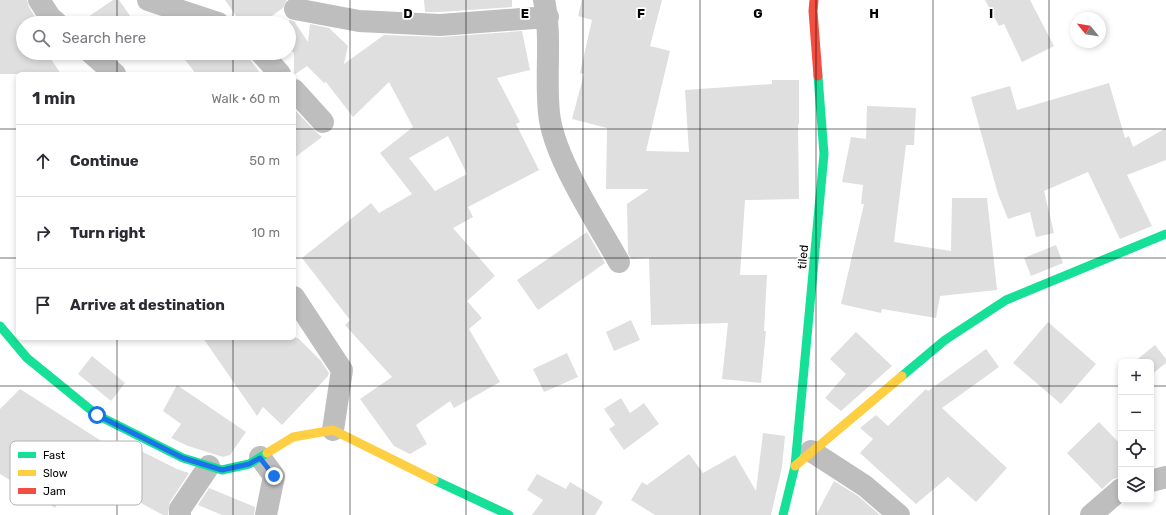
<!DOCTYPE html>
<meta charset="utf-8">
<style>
body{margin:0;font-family:Rubik,sans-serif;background:#f7f7f7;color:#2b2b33}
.controls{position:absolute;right:12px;bottom:12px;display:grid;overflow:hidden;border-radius:6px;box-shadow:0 2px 6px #0003}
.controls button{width:36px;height:36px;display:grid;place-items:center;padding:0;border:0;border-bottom:1px solid #e1e1e2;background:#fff;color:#2b2b33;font:20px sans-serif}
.compass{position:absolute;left:1070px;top:12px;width:36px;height:36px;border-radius:50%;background:#fff;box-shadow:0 2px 6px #0003;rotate:300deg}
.stop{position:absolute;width:12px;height:12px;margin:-9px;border:3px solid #1a73e8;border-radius:50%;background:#fff}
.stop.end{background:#1a73e8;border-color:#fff;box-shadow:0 1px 4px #0008}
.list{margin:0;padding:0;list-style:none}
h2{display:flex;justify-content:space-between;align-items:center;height:52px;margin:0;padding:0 16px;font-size:17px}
h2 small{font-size:13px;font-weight:400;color:#7c7c81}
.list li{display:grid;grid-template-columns:26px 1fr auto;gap:12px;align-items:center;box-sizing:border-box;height:72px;padding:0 16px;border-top:1px solid #e1e1e2}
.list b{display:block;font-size:15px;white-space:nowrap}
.list em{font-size:13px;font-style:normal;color:#7c7c81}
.icon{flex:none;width:22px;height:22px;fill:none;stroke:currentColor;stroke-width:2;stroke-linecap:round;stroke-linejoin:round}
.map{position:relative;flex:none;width:1166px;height:515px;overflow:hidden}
.search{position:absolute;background:#fff;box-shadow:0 2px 6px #0003;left:16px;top:16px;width:280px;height:44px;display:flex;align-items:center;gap:10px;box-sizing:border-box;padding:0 14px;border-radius:22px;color:#7c7c81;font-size:15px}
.panel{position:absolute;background:#fff;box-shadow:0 2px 6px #0003;left:16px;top:72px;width:280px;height:268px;border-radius:6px}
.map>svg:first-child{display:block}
.building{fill:#dfdfdf;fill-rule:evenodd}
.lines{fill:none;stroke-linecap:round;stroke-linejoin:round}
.street{stroke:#bebebe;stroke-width:22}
.fast{stroke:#16e098;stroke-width:9}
.slow{stroke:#ffcf43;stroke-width:9}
.jam{stroke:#f24e42;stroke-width:9}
.route{stroke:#1a73e8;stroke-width:5}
.grid{fill:none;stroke:#000;stroke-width:1;stroke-opacity:0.55}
.labels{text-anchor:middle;stroke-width:3.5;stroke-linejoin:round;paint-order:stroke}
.street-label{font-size:12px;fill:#000;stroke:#fff}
.key{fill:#fff;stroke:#b2b2b2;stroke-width:1}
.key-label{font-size:11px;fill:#000}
.grid-label{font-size:13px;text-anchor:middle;font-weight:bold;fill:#000;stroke:#fff;stroke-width:3.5;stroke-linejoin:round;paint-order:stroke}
</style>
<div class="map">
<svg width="1166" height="515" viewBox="0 0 1166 515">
<rect width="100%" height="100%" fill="#fff"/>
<!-- building -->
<path class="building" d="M0 0H27L29 7 39 23H23V53H47L61 74H0Z
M113 0H119L135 23H79Z
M225 0H287L283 8 262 23H241Z
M424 0H512V7L440 12H425Z
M582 0H662L650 46 670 51 646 151 689 152 685 90 772 84V80H799V124H798L799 199 745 200 740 275H767L764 331H766L761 383 722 379 728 323 651 325 649 258 631 259 628 253 627 204 649 189H606L607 128 572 119 584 74 580 73 592 20 578 16Z
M985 0H1030L1054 46 1022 62 1004 24 999 26Z
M289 20 294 21 308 42 310 24 329 28 348 46 344 64 384 35 441 37 522 31 530 70 497 78 520 122 516 124 539 170 468 207 473 217 453 228 495 276 467 301 482 318 469 329 500 382 454 408 450 401 416 425 427 444 410 454 394 446 360 399 392 377 345 325 350 320 302 258 371 203 379 213 412 194 380 153 413 127 389 82 353 117 326 82 324 83 307 66 294 75V53L289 48ZM448 136 467 174 435 191 409 158Z
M180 53H245L261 74H196Z
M1109 83 1125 138 1129 136 1133 147 1166 128V160L1127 175 1152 226 1120 239 1088 172 1044 191 1054 233 1036 237 1030 212 1008 219 998 194 971 97 1010 86 1017 110Z
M867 106 916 108 914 145H906L894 242 951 251 952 198H987L997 290 940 296 936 318 882 309 881 313 841 304 864 204H861L863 185 842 182 851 137 866 139Z
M294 109 314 130 322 137 294 158Z
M587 232 605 263 538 310 517 280Z
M1056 245 1063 263 1031 276 1024 258Z
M631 320 640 340 614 351 606 332Z
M1048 322 1096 364 1061 404 1013 363Z
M856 332 892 366 841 411 825 398 846 374 830 359Z
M203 338H298L321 361 329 373 328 376 282 425 263 407 257 416Z
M1155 345 1166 359V363L1151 375V362H1134Z
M986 349 999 367 942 408 1007 468 976 502 948 477 916 504 860 453 873 439 860 428 876 415 888 426 926 389 928 391Z
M567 353 578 377 544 392 533 369Z
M92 356 125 383 111 401 78 374Z
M177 385 246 432 230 455 223 457 188 446 171 438 181 424 163 411Z
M20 389 103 442 83 472 79 469 55 508 0 474V409Z
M621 398 630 413 644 403 659 424 624 450 609 429 615 425 604 409Z
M1099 422 1121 445V477L1113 479 1102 489 1067 453Z
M763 433 785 436 782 467 771 515H655L631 500 642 482 647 485 689 454 703 473 735 455 756 491Z
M141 451 177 469 189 473 170 502 168 515H163L119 491Z
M537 474 566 489 570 482 603 502 595 515H532L543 500 527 490Z
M834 481 858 496 880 515H816Z
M209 488 255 507 254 515H222L198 505Z"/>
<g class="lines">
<!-- street -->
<path class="street" d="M39 0 50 17 57 23
M148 0 218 23
M544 0C552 37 545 75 549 113 553 157 597 222 619 262
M295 9 359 21 440 25 548 17
M91 53 115 74
M261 53 280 74
M294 90 323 122
M294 297 342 370 333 430
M811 451 865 486 899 515
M260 457 274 476 266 515
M1151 481 1166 477
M180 515V509L209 466
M1091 515 1121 489"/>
<!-- fast -->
<path class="fast" d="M0 326 27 358 97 415 183 458 222 470 249 464 267 453
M902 376 945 340 1006 300 1166 234
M434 480 509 515
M783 515 795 466 824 154 818 76"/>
<!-- slow -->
<path class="slow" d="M267 453 293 437 333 430 434 480
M795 466 902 376"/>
<!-- jam -->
<path class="jam" d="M814 0 813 11 818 76"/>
</g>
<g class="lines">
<!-- route -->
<path class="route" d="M97 415 183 458 222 470 249 464 260 458 274 476"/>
</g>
<!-- grid -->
<path class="grid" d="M117 0V23M233 0V23M350 0V515M466 0V515M583 0V515M700 0V515M816 0V515M933 0V515M1049 0V515M117 53V74M233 53V74M0 129H18M294 129H1166M0 258H18M294 258H1166M117 338V515M233 338V515M0 386H1121M1151 386H1166"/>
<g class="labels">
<!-- street labels -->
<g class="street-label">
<text transform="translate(803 257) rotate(-85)" y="4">tiled</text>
</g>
</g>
<!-- legend -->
<rect x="10" y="441" width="132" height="64" rx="6" class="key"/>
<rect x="18" y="452" width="18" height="6" fill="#16e098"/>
<rect x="18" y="470" width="18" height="6" fill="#ffcf43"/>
<rect x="18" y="488" width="18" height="6" fill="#f24e42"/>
<g class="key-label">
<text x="43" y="459">Fast</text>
<text x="43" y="477">Slow</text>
<text x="43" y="495">Jam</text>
</g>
<g class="grid-label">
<text x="408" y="18">D</text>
<text x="525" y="18">E</text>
<text x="641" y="18">F</text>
<text x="758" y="18">G</text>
<text x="874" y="18">H</text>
<text x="991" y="18">I</text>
</g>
</svg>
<div class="controls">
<button>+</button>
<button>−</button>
<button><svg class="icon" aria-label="locate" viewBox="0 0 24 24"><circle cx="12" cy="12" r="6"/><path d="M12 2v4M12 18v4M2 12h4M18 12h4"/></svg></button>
<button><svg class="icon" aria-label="layers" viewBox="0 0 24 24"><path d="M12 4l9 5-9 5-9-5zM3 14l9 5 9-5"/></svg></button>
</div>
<svg class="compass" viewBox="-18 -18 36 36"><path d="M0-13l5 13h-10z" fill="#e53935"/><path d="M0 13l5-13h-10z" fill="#7c7c81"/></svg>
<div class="stop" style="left:97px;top:415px"></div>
<div class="stop end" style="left:274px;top:476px"></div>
<div class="search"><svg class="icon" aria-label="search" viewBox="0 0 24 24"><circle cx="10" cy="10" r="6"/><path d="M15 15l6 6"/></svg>Search here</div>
<section class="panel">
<h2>1 min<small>Walk · 60 m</small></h2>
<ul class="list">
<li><svg class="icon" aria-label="ahead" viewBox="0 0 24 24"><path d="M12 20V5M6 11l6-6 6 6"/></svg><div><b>Continue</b></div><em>50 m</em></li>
<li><svg class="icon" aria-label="right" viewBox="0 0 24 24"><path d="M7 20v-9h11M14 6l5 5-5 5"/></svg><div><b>Turn right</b></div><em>10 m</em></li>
<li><svg class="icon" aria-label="arrive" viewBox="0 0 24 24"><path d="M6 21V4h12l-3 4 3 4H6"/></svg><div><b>Arrive at destination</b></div></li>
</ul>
</section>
</div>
